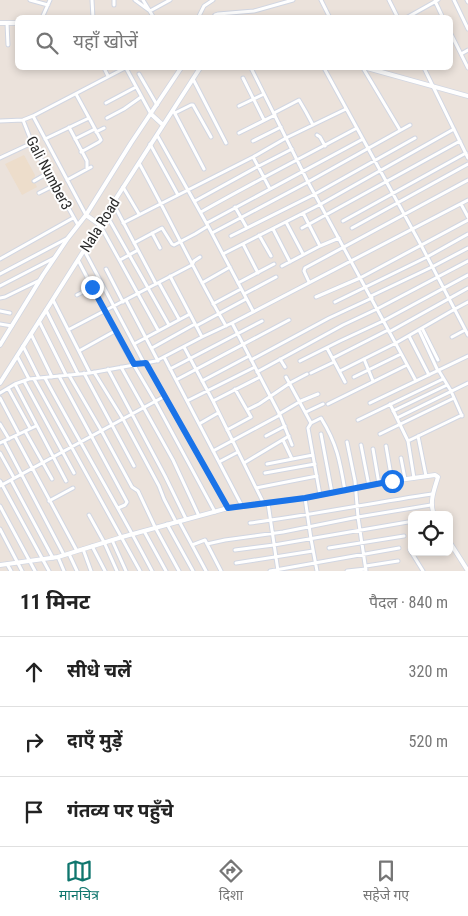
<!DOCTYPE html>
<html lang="hi">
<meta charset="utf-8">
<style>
body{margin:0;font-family:"Roboto Condensed","Noto Sans Devanagari",sans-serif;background:#f6f6f6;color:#222}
.controls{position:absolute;right:15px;bottom:15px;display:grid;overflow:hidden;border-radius:8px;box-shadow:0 2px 8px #0003}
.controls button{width:45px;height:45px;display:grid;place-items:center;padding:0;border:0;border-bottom:1px solid #e0e0e0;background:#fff;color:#222;font:25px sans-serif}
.stop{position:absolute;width:15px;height:15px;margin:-11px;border:4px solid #1a73e8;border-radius:50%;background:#fff}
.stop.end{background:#1a73e8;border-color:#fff;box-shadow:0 1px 5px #0008}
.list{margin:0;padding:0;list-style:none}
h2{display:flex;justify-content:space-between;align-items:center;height:65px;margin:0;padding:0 20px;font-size:21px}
h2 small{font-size:16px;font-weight:400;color:#767676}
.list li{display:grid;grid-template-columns:32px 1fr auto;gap:15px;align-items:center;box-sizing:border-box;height:70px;padding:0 20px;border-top:1px solid #e0e0e0}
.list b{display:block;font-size:19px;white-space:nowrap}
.list em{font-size:16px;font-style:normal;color:#767676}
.icon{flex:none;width:28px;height:28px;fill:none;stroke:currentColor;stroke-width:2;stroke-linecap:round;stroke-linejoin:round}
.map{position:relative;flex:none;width:468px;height:571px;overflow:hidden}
.search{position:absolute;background:#fff;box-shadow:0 2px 8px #0003;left:15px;right:15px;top:15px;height:55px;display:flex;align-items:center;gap:12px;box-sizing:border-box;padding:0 18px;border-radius:8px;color:#767676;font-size:19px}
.sheet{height:275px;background:#fff}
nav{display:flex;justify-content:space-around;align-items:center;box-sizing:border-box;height:70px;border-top:1px solid #e0e0e0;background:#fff;font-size:14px;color:#767676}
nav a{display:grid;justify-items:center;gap:2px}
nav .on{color:#0f766e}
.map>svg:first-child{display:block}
.education{fill:#edddcb}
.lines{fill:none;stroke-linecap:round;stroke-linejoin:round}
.street-casing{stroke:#d1d6e2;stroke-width:5}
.secondary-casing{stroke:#d1d6e2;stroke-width:5.5}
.street{stroke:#fff;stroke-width:3}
.secondary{stroke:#fff;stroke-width:4}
.route{stroke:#1a73e8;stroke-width:6}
.labels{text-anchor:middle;stroke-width:4;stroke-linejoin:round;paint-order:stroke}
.street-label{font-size:15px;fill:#292929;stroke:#fff}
</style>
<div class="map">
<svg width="468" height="571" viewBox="0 0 468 571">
<rect width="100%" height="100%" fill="#ebe2db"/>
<!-- education -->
<path class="education" d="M24 155 35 175 34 181 37 187 22 195 5 164Z"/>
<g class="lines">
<!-- street casing -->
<g class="street-casing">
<path id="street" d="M30 0 48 5
M92 0 93 18
M135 0 150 11 170 0
M143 0 154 18
M321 0 330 18
M389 0 398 18
M454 0 468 29
M467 0 468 2
M435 1 443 18
M114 5V0
M42 18 50 0
M198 18 204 6 213 0
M213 18 215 15 218 14 254 11 293 0
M406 18 438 0
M7 23 8 45
M450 32 468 68
M461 54 468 50
M104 68 108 76
M126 68 151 114
M251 68 308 182 416 381
M324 68 421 245 468 335
M363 68 400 130
M424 68 468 158
M139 74 157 105
M243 78 264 120
M193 79 226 143
M76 94 101 140 99 142 81 152
M106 103 136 87
M239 106 264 94
M173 110 204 169
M175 113 191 105H193L211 137
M33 116 86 215
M107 118 124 109 141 97
M23 120 32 143 78 225
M0 121 23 120 33 116 125 68
M69 127 87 161V168
M96 132 104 128
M239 133 275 115 274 113 299 100 306 112 313 125
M157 135 208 226 253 311
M317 135 320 137 325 146
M45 139 89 118
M75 139 95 129
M253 141 281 127
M150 144 178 195
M253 157 270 189
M0 158 32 143
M139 163C169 217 195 273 226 326
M67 180 91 167
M34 181 48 173
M123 187 139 214
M39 193 55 185
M195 201 257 167 292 149
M113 203 156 284
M461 204 468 217
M235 207 247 228
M201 212C252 183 305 156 357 128
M303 213 320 246
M106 214 169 325
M343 221 466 153
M286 222 303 254
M123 223 253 157 286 138 346 109
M207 223 363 139
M100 225 158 330
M302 228 460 141
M352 228 468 164
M273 229 290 262
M152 233 160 248
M212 233 308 182 410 125
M259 235 271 256
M231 236 315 194 415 138
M134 243 162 228 172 244 174 245 195 234 208 226
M243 244 258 273
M84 250 144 363
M223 254 321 204 454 129
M0 259 73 218
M78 260 125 350 155 401 215 512
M120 260 138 250
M282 266 320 246 339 238
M106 269 123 302
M0 274 68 238
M170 276 202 337
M309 282 304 271 305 268 468 180
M159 283 179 319
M202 283 230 267
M238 283 274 264
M0 286 54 258
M244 294 276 277
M77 295 93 287
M371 296 432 267 468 248
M316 297 360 278 468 220
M0 298 5 297 40 280
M53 300 90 373
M126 300 158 361
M335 302 427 257 468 234
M213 304 241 289
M46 310 78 374
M0 311 10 313
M39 321 66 375
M232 323 280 415 292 445
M0 324 12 326
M196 326 246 299
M422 328 438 360
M68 330 192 265 194 261 200 257
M419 330 438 371
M389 332 468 288
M31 334 52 377
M409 336 429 375
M452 337 465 330
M134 344 190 314
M23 346 39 378
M184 347 213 401 264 504
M152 348 195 324
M327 348 345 382
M79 351 115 331
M17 356 29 379
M164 357 242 506
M333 358 388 330
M280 359 285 367
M364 359 373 381
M251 360 329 318 372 298
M300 361 340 341 383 321 468 275
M146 363 228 508
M121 367 173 460 199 516
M108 369 165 476 186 519
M170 369 262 321
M340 371 396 343 455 309 468 302
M439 371 451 391 462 416
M94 372 123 419 159 486 164 499 176 522
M257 372 343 325 377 309 468 261
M84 373 134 466
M311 373 334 362
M69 375 101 430 132 487 138 491 155 527 179 571
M59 376 127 502 125 505 118 508
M286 377 311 423 308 428 320 495
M354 377 401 354
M45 378C80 443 118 506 152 571
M34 379 140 571
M176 380 289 320
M24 381 74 473
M202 381 249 356
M15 384 66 481
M8 388 30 428
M0 393 15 384 29 379 90 373 156 361 202 337 232 323 468 200
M0 398 19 434
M187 401 255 367
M213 401 260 377
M370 403 468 356
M328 404 407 365
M390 404 408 441 414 478
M247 410 259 404 290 383 307 374
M393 411 447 385
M306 412 323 404
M279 414 301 401 318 394
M397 418 468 383
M358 420 443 379
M311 423 321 418C337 444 340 461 345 491
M0 424 9 439
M199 424 218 413
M227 430 251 417 235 389
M25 431 52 479
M321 434 332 493
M380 434 454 398
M15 436 77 551
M266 436 285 426
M418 436 426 476
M283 440 292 459
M4 441 64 555
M408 441 462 415
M347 442 355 481 358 517 366 571
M0 443 36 426
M361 445 369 486
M386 446 392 481
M373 449 379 484
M213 451 280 415
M0 453 14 478
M401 458 405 479
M219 462 238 452
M244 463 289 436
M267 464 313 455
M265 473 315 464
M11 480 53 558
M0 481 49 571
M0 486 165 396
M256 488 317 476
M305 498 311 539 317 571
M49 501 73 488
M268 503 278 571
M0 506 35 571
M89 515 104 542 117 571
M179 521 206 571
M250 523C311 515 371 503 432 494
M167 524 193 571
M0 529 22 571
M144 531 166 571
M112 540 126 571
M207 544 225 540 283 532 358 517 431 505
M192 545 205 540 221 571
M92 546 105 571
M329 548 404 536
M83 549 91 571
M235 550 274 545 408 522
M410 550 423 571
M69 554 77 571
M58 557 64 571
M236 563 313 551
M7 564 11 571
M366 566 398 561
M270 571 399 548
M347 571 366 569"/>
</g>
<!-- secondary casing -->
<g class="secondary-casing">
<path id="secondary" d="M0 23H18
M367 68 468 96
M151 114 163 125
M86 215 100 225
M0 345 43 275 68 238 86 215 131 143 181 68
M0 383 100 225 106 214 200 68
M449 541 468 571
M0 565 58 557 122 537 228 508 305 498 392 481 435 475 438 477C434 491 429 501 434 515"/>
</g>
<!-- street -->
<use href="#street" class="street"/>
<!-- secondary -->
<use href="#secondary" class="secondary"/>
</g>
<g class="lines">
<!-- route -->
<path class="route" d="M92 287 134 364 146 363 228 508 305 498 392 481"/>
</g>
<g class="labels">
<!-- street labels -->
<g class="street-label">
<text transform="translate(49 173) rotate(62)" y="5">Gali Number3</text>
<text transform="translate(100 225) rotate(-58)" y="5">Nala Road</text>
</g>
</g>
</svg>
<div class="controls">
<button><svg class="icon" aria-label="locate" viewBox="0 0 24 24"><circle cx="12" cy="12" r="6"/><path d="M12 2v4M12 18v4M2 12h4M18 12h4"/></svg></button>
</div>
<div class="stop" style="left:392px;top:481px"></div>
<div class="stop end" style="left:92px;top:287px"></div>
<div class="search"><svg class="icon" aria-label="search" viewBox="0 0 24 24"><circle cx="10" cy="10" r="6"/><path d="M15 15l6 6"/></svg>यहाँ खोजें</div>
</div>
<section class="sheet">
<h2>11 मिनट<small>पैदल · 840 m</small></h2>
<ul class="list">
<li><svg class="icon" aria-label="ahead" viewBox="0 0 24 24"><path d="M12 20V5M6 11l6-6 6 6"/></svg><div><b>सीधे चलें</b></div><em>320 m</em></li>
<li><svg class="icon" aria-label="right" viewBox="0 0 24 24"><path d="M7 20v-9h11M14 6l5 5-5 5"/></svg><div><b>दाएँ मुड़ें</b></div><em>520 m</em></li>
<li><svg class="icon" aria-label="arrive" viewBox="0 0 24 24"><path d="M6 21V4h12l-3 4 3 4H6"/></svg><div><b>गंतव्य पर पहुँचे</b></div></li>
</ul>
</section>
<nav>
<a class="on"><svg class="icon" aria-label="map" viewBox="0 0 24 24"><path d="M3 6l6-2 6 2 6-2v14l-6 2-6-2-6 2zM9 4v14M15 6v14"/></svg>मानचित्र</a>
<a><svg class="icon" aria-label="directions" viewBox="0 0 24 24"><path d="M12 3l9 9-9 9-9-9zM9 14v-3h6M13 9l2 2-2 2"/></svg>दिशा</a>
<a><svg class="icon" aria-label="saved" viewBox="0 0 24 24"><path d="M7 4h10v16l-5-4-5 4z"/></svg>सहेजे गए</a>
</nav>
